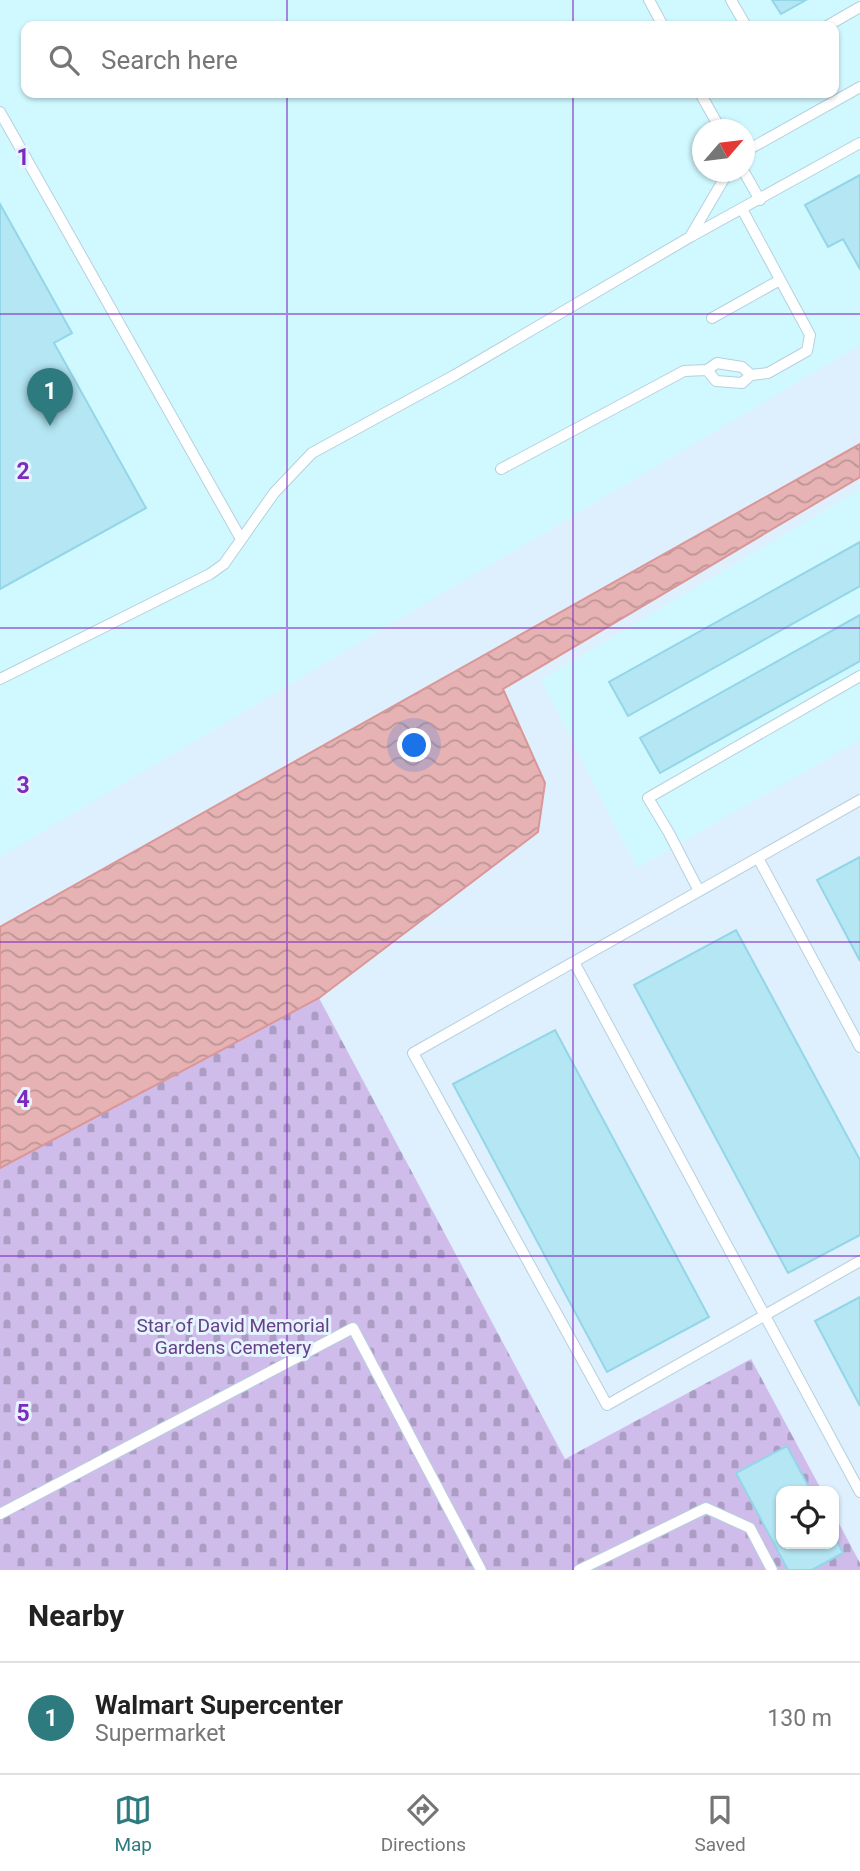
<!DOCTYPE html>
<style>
body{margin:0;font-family:Roboto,sans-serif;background:#f2f2f2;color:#222}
.controls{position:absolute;right:21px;bottom:21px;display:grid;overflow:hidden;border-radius:14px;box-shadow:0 2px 5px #0004}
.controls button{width:63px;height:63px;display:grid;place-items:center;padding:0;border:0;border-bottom:2px solid #e0e0e0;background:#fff;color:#222;font:35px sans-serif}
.compass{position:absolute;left:692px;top:119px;width:63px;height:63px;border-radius:50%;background:#fff;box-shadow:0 2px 5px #0004;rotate:62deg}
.you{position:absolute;left:415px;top:746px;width:24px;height:24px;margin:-18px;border:5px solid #fff;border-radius:50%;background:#1a73e8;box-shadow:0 0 0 10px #1a73e833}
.badge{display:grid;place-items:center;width:46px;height:46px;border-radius:50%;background:#2d7a7f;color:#fff;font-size:23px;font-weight:700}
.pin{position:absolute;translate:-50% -58px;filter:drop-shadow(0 2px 4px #0008)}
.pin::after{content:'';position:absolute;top:37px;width:24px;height:21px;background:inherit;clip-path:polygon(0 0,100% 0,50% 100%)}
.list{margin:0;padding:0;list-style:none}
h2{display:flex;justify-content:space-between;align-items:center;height:91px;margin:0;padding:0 28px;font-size:30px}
h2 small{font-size:23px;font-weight:400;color:#767676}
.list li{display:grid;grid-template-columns:46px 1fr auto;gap:21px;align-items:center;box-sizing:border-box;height:112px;padding:0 28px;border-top:2px solid #e0e0e0}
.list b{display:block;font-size:26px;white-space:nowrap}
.list p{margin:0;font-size:23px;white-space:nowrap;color:#767676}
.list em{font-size:23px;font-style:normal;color:#767676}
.icon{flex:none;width:38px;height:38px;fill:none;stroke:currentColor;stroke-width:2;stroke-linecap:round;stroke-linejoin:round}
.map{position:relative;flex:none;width:860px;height:1570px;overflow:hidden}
.search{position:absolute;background:#fff;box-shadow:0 2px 5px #0004;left:21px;right:21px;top:21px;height:77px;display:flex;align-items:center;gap:18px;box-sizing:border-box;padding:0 24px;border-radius:14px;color:#767676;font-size:26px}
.sheet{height:203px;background:#fff}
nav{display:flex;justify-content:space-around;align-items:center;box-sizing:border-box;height:98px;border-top:2px solid #e0e0e0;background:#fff;font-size:19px;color:#767676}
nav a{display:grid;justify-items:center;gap:4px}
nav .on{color:#2d7a7f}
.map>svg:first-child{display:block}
.commercial{fill:#d0f9ff;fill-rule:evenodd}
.cemetery{fill:url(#cemetery-stones)}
.water{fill:url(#water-waves);stroke:#da9798;stroke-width:2}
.building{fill:#b4e6f4;stroke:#93d6e8;stroke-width:2}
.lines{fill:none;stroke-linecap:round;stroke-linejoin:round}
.lane-casing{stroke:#b5d0dd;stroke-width:12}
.lane{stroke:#fff;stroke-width:10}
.grid{fill:none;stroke:#7b2cbf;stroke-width:2;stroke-opacity:0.55}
.labels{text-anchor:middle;stroke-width:6;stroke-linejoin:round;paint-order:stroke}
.park-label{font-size:19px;fill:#674187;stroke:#e5f4ff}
.grid-label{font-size:23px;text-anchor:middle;font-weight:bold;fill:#7b2cbf;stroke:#e5f4ff;stroke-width:6;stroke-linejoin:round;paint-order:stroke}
</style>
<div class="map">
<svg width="860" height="1570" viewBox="0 0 860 1570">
<defs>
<pattern id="cemetery-stones" width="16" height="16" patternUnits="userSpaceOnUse" patternTransform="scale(1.75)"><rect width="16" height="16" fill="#d0bceb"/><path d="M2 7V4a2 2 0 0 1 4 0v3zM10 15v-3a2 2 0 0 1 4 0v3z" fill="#ab9dc3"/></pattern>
<pattern id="water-waves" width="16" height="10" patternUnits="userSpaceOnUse" patternTransform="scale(1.75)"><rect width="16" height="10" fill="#e7b2b3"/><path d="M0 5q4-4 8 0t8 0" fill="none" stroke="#bd9596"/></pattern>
</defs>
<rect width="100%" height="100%" fill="#deeffe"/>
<!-- commercial -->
<path class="commercial" d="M0 0H860V345L0 857ZM26 26H834V93H26ZM702 130H744V172H702Z
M860 489V740L637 868 541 680Z"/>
<!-- cemetery -->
<path class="cemetery" d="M319 998 565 1459 751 1359 822 1491H781V1544H834V1514L860 1563V1570H0V1168Z"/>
<!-- water -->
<path class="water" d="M860 444V477L503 689 545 783 538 832 319 998 0 1168V927Z"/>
<!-- building -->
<path class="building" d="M772 0H806L781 14Z
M860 175V269L843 239 828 247 805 205Z
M0 204 72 333 54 343 146 508 0 589Z
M860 542V586L628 716 609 682Z
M860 615V661L660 773 640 738Z
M860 857V961L817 880Z
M736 930 860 1160V1235L788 1273 634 985Z
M555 1030 709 1317 607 1372 453 1084Z
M860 1297V1406L815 1321Z
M787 1446 811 1491H781V1544H834V1535L843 1553 812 1570H788L736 1473Z"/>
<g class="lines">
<!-- lane casing -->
<g class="lane-casing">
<path id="lane" d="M649 0 663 26
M731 0 746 26
M827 26 860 7
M700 93 721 130
M0 112 241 539
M744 152 860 87
M744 172 760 200
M690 237 728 172
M712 318 780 280
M707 370 716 381 742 383 751 375 768 373 807 351 810 335 742 209
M501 469 684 371 707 370 717 363 742 367 751 375
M0 679 210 574 224 564 274 493 312 453 455 375 690 237 860 143
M860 800 413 1053 607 1405 860 1261
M758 858 860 1047
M699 891 669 833 648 798 860 676
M574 962 860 1492
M0 1514 353 1328 481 1570
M579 1570 706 1508 750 1528 772 1570"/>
</g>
<!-- lane -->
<use href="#lane" class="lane"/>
</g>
<!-- grid -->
<path class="grid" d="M287 0V26M573 0V26M287 93V1570M573 93V1570M0 314H860M0 628H860M0 942H860M0 1256H860"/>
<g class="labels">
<!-- park labels -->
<g class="park-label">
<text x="233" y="1332">Star of David Memorial<tspan x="233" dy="22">Gardens Cemetery</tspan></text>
</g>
</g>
<g class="grid-label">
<text x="23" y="165">1</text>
<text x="23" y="479">2</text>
<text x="23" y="793">3</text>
<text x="23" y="1107">4</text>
<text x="23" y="1421">5</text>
</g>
</svg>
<div class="controls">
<button><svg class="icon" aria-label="locate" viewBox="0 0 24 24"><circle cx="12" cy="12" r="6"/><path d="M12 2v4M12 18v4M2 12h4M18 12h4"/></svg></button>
</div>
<svg class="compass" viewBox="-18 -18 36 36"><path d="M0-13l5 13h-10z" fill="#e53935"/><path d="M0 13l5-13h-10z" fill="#767676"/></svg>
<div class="you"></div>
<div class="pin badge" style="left:50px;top:426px">1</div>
<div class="search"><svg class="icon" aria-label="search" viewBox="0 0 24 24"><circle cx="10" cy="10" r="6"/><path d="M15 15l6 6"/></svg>Search here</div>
</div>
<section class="sheet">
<h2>Nearby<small></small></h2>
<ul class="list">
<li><span class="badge">1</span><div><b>Walmart Supercenter</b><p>Supermarket</p></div><em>130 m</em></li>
</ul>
</section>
<nav>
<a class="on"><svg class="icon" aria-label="map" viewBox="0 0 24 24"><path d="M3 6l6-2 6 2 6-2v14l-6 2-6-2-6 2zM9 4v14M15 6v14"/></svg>Map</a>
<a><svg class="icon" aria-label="directions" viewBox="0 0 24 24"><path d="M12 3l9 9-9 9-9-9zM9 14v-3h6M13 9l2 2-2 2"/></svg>Directions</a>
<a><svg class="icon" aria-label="saved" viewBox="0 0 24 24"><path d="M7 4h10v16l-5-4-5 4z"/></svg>Saved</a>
</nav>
